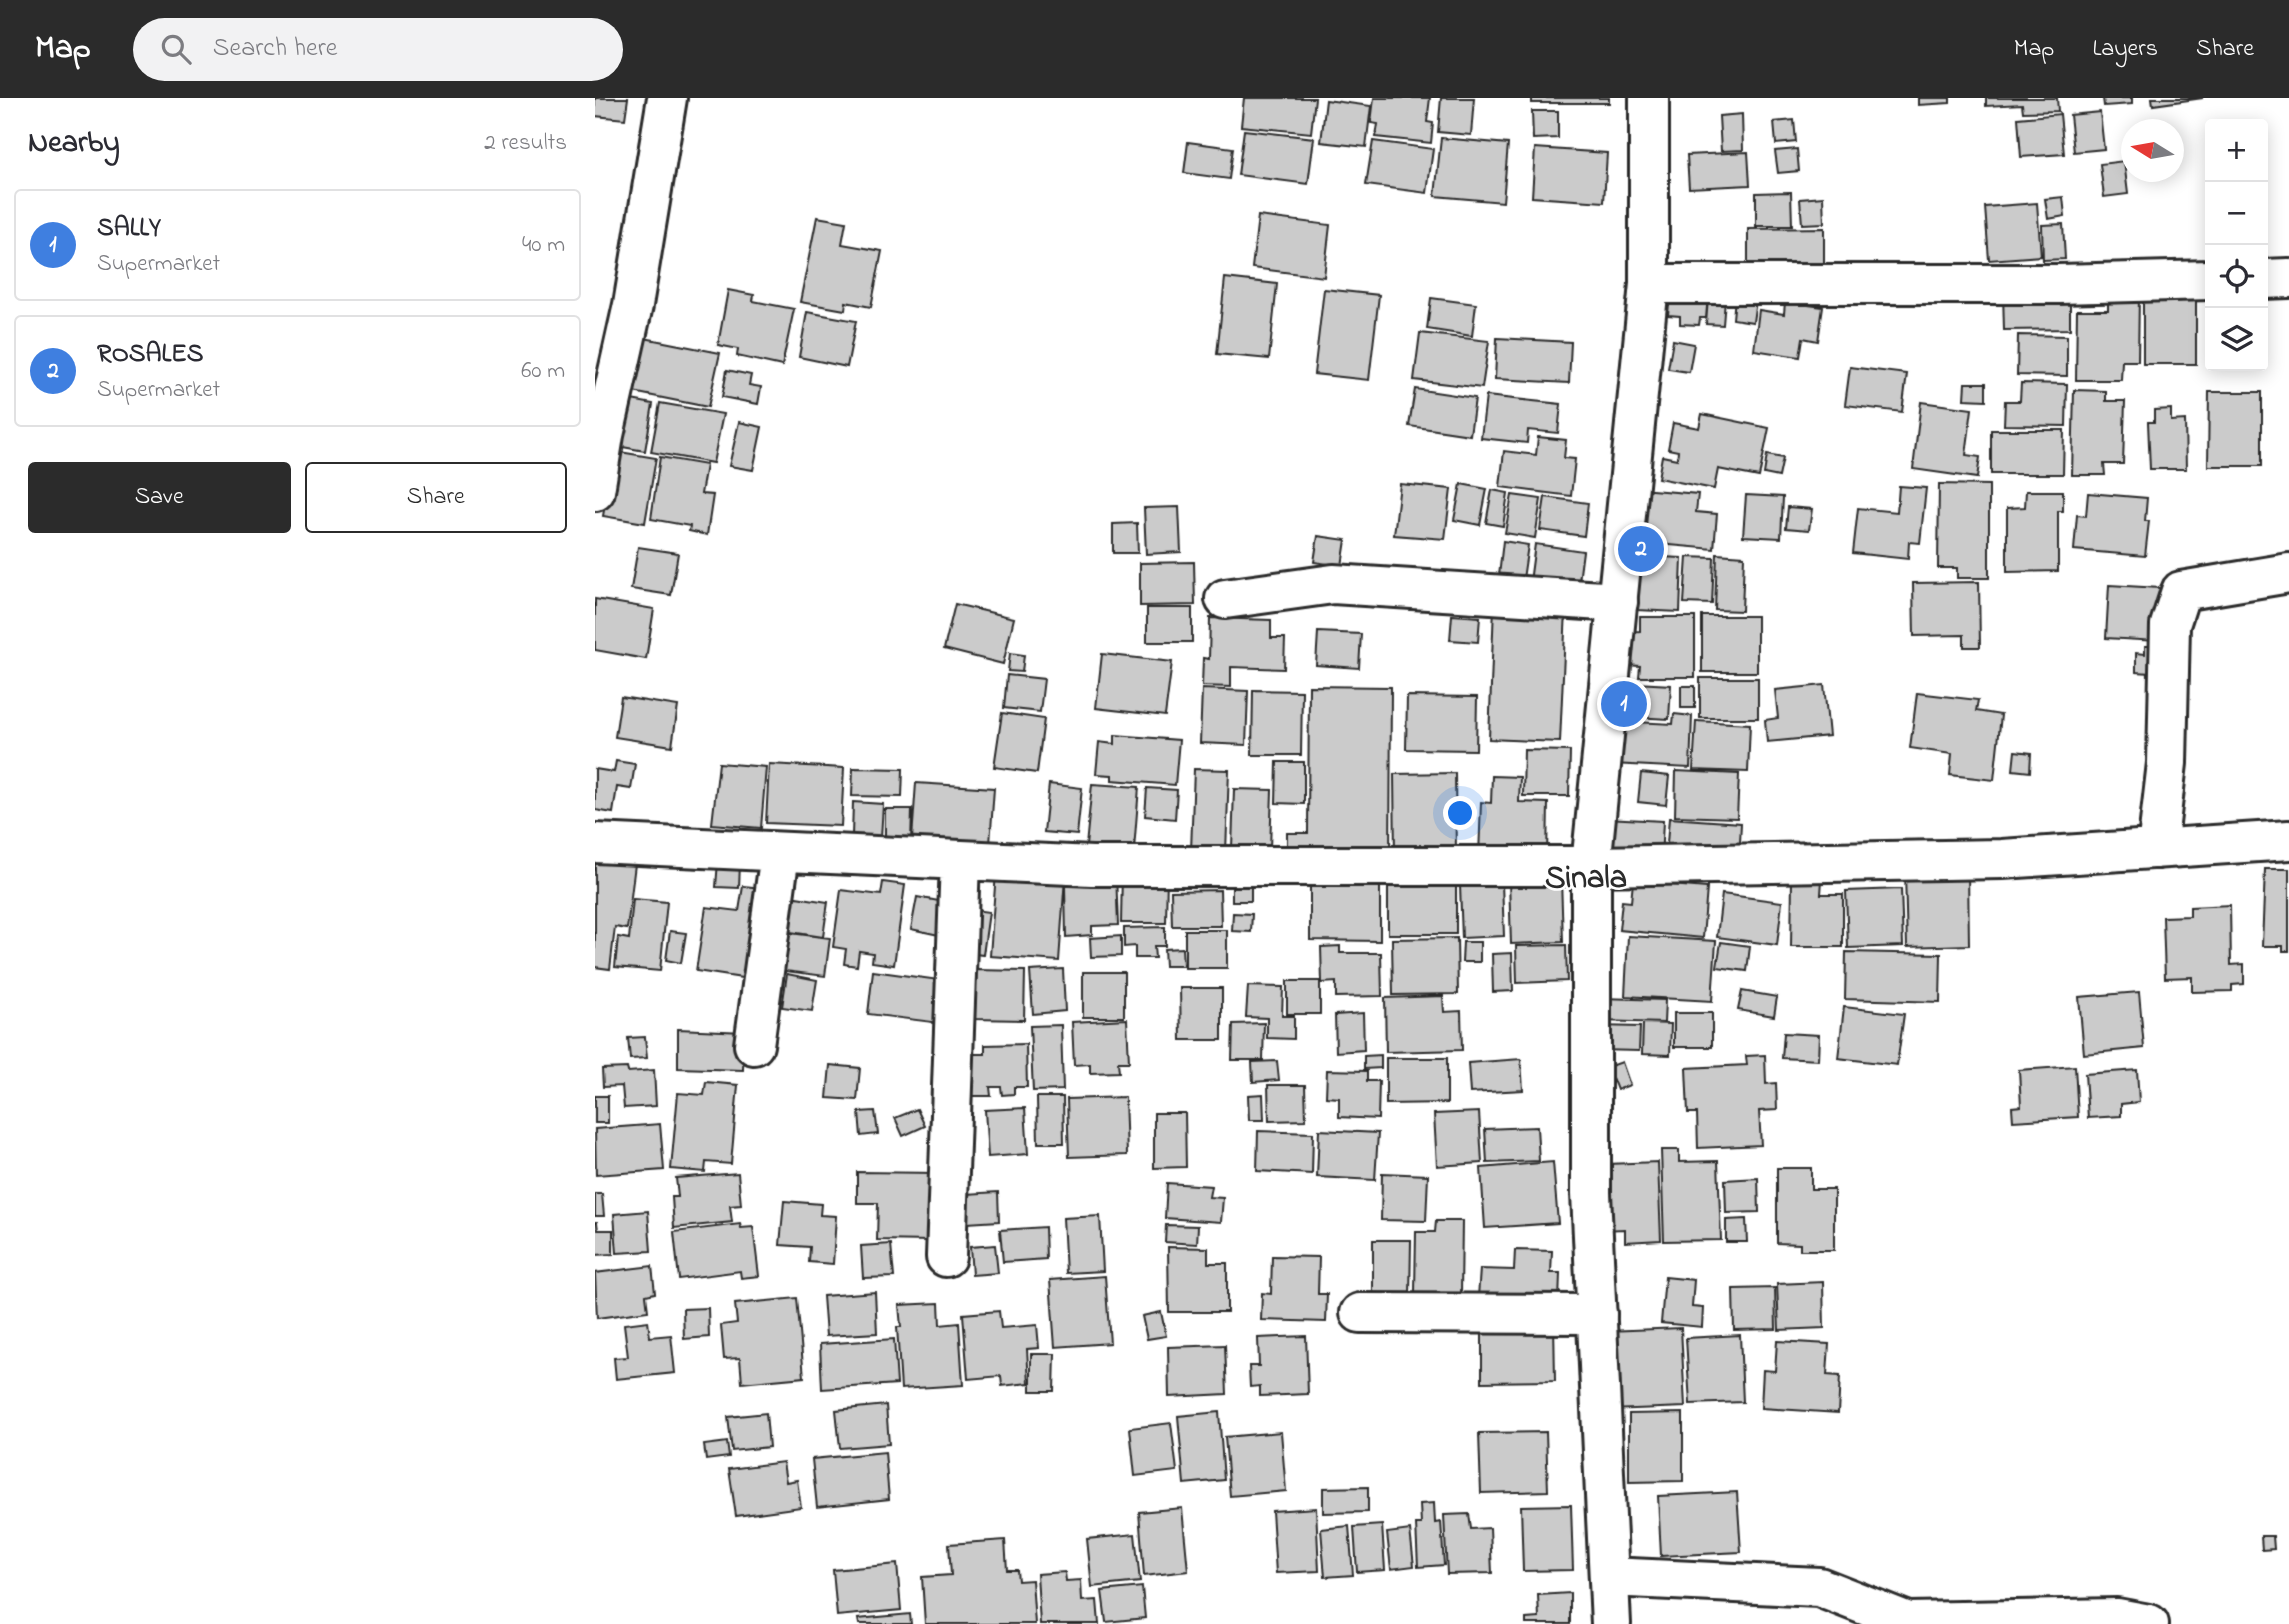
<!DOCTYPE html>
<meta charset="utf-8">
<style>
body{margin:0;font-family:"Indie Flower",sans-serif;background:#f2f2f3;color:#2b2b33}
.controls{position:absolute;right:21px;top:21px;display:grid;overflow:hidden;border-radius:7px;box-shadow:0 4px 18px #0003}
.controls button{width:63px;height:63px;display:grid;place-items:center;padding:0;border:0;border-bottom:2px solid #e1e1e2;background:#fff;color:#2b2b33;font:35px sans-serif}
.compass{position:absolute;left:1526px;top:21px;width:63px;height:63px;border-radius:50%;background:#fff;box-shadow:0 4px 18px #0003;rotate:281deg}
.you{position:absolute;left:866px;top:716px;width:24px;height:24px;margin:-18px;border:5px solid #fff;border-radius:50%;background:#1a73e8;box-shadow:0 0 0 10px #1a73e833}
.badge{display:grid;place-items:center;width:46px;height:46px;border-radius:50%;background:#2b2b2b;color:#fff;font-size:23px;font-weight:700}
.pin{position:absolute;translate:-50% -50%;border:4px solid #fff;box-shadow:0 2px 7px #0006}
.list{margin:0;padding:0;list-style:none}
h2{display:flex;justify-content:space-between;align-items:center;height:91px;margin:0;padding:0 28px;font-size:30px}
h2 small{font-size:23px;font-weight:400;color:#7c7c81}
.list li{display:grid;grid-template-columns:46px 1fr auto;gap:21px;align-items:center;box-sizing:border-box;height:112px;margin:0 14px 14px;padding:0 14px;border:2px solid #e1e1e2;border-radius:7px}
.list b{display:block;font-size:26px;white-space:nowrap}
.list p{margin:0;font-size:23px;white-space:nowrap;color:#7c7c81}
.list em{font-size:23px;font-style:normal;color:#7c7c81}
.actions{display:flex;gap:14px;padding:21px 28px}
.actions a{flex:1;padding:16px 0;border:2px solid #2b2b2b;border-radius:7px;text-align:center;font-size:24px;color:#2b2b2b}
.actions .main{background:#2b2b2b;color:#fff}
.icon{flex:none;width:38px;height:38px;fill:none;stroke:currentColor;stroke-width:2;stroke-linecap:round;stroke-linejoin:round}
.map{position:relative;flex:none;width:1694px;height:1526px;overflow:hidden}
header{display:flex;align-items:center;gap:42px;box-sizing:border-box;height:98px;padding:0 35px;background:#2b2b2b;color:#fff}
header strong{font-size:33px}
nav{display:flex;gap:38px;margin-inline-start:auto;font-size:24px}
.search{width:490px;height:63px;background:#f2f2f3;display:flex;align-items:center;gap:18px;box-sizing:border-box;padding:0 24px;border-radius:38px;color:#7c7c81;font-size:26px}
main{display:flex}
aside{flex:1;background:#fff}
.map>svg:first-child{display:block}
.building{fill:#cbcbcb;stroke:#2b2b2b;stroke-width:2}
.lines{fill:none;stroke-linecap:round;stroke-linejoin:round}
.street-casing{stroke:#2b2b2b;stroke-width:44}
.secondary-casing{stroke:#2b2b2b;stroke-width:44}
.street{stroke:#fff;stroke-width:38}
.secondary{stroke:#fff;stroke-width:38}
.labels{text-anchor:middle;stroke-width:5;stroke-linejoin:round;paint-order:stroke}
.quarter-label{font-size:32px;font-weight:bold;fill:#2b2b2b;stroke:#fff}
</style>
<header>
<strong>Map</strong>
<div class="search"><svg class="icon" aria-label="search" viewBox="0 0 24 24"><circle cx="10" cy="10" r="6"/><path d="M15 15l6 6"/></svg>Search here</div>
<nav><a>Map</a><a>Layers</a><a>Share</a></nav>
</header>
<main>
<aside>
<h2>Nearby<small>2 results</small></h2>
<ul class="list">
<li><span class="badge" style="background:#3f7fe0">1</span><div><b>SALLY</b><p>Supermarket</p></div><em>40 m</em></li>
<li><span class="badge" style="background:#3f7fe0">2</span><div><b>ROSALES</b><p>Supermarket</p></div><em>60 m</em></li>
</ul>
<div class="actions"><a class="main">Save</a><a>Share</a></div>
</aside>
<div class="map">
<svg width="1694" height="1526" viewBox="0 0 1694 1526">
<rect width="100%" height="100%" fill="#fff"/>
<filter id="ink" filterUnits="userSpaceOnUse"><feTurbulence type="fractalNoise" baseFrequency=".0143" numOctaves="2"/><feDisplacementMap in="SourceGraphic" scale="14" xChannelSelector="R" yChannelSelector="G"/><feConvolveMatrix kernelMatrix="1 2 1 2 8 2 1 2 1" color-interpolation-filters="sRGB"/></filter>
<g filter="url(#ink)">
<!-- building -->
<path class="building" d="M0 0H33L30 21 0 18Z
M649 0H720L716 35 646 28Z
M779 0H835L832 24 838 25 836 45 781 39 783 26 776 25Z
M846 0H879L876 37 843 34Z
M937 0H1014V5H937Z
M1323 0H1355V5L1323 7Z
M1391 0H1462L1463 13 1428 14 1427 6 1391 8Z
M1508 0H1537V6L1509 8Z
M1557 0H1608L1558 7Z
M731 2 776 8 771 49 726 44Z
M937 13H963V40L938 41Z
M1505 14 1509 51 1479 54 1475 17Z
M1147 16 1148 52 1126 53 1124 18Z
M1465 16 1469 56 1426 59 1423 20Z
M1199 22 1201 44 1181 46 1179 24Z
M649 32 719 40 713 86 643 77Z
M846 40 913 46 908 104 840 98Z
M778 43 838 51 832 95 771 87Z
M593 44 638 50 634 81 589 75Z
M940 50 1012 55 1009 104 937 99Z
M1202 51 1204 73 1183 75 1180 53Z
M1153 54 1155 87 1094 90 1092 57Z
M1529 63 1533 96 1509 99 1505 66Z
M1196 94 1197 128H1161V95Z
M1228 99 1229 125 1207 126 1205 101Z
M1468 99 1470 118 1453 121 1450 101Z
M1442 105 1446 158 1394 162 1390 109Z
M663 118 735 127 729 179 657 170Z
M222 119 251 124 247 146 287 153 276 209 251 204 250 212 205 204Z
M1468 126 1470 161 1448 162 1447 127Z
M1229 130V174H1153V131Z
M630 180 682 186 674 261 622 256Z
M729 191 784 197 774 282 719 276Z
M133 192 159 197 158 203 199 211 187 268 142 258 143 251 123 247Z
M1475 193V231L1409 232 1408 194Z
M1548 193H1601V266H1548Z
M1075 194 1113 197 1111 220H1105L1104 227 1085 226V218L1073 217Z
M1513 194 1544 195 1543 263H1527L1526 282H1481L1482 212H1513Z
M1140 199 1161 202 1158 224 1138 221Z
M836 200 881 206 877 238 832 231Z
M1113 200 1130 201 1128 227 1111 226Z
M1190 204 1228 209 1223 243 1208 240 1205 259 1159 252 1164 212 1189 216Z
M212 214 261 223 252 269 204 259Z
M825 235 894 243 887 290 819 282Z
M1423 237 1472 238V278L1422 277Z
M44 239 125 255 113 309 33 293Z
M902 240 976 244 974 285 900 281Z
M1078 242 1099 246 1094 274 1073 271Z
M1255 269 1312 276 1307 314 1250 307Z
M132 272 156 277 154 287 166 289 163 306 127 299Z
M1370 285H1391V302L1369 301Z
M1426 285 1472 286 1471 328 1409 327 1410 303H1425Z
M820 291 880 300 875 337 814 328Z
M1479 292 1511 293V303H1530L1528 366H1509L1510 377H1477Z
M1614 294H1667V368H1613Z
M891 298 966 306 963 335 933 332 932 345 886 340Z
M31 301 58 306 50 353 22 348Z
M1326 304 1377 311 1371 357 1385 359 1382 380 1318 371Z
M65 305 128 316 118 365 56 354Z
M1576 311V323L1590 322 1591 371H1555L1553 324H1559V312Z
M1107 316 1174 330 1164 379 1123 371 1119 391 1063 380 1067 358 1082 361 1083 353 1073 351 1078 325 1104 330Z
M144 324 167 329 158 372 134 368Z
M1396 332H1469L1468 376H1396Z
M943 339 971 342 969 360 980 361 976 398 905 389 909 353 941 357Z
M19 353 61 360 50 425 8 418Z
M1172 357 1188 360 1184 379 1169 376Z
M65 359 111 367 106 396 118 397 112 437 94 433 95 428 56 421Z
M805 386 856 391 850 441 799 437Z
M866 386 892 391 885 427 859 422Z
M1344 386 1394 387V480H1362V470H1343Z
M1304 388 1331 390 1325 445 1314 444 1313 461 1258 455 1263 410 1302 414Z
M1045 391 1103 396 1101 414 1122 416 1119 451 1041 444Z
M897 392 913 395 908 428 891 425Z
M1431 393H1468V413H1463V473L1412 474V410L1430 409Z
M1493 395 1552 400 1550 423H1554L1550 458 1479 452 1482 417 1491 418Z
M917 397 946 401 940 440 910 435Z
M1151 397 1188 399 1186 440 1148 438Z
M950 399 993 405 989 438 945 432Z
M584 409 586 454 551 456 549 410Z
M1193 409 1217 411 1214 432 1191 430Z
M542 425 543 455H518V426Z
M723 438 751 442 747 468 719 464Z
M908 443 933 447 928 481 904 478Z
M940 446 988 453 983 491 935 484Z
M43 449 83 455 76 497 36 491Z
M1122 456 1149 458 1147 513 1120 512Z
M1045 458 1087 460 1085 514 1042 512 1043 491H1033Z
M1092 459 1119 460 1117 506 1089 505Z
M599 464 600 507 545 508V465Z
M1384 484 1385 549H1369V537L1319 538 1318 485Z
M1514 487 1565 490 1562 543 1511 540Z
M0 501 59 511 51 561 0 552Z
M360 506 419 520 408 566 349 551Z
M899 508 971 511 965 644 894 641Z
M552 510H597V544H552Z
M857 517 885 519 883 544 855 542Z
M1107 518H1162V574H1107Z
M1045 519H1100V579H1044L1045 568 1031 567V534L1045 533Z
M615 520 676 522V540H690L689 571 636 569V589L607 588 608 560 614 561Z
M723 534 766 536 764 570 721 567Z
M1550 548H1568L1556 575 1541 574V555L1550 556Z
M415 555 429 557 427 574 413 573Z
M507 556 577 564 570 618 501 610Z
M412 577 449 581 445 614 409 610Z
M1105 580H1163V620H1105Z
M1041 585 1076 587 1074 621 1039 619Z
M1229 587 1234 638 1172 644 1170 622 1183 620 1180 592Z
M714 588 796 589 795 765 692 756V735H713Z
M1086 588H1100V610H1086Z
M607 591 653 593 651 647 605 645Z
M658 592 707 593 706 657H657Z
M1322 595 1383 602 1381 613 1406 617 1399 682 1355 677 1357 656 1315 650Z
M812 598 882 599 881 652 811 651Z
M26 599 83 608 77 648 20 639Z
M407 615 449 621 442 675 399 669Z
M1079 616 1097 618 1095 670 1017 666 1019 623 1078 626Z
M1101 623 1155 626 1153 674 1098 672Z
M520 637 584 642 580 687 517 682V677L501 676 504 644 520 646Z
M929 652 975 653 974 698H928Z
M1420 653 1436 655 1435 674 1418 672Z
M21 663 40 666 36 691 22 689 18 715 0 712V671L19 674Z
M682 664H709V706L681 705Z
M124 665 171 669 166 730 117 726Z
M174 666 249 670 246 728 171 725Z
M258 670 308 671 307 699 257 698Z
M599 671 634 672 631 754 596 753Z
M1081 673 1144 676 1142 720 1080 718Z
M860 675 861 757 800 758 799 676Z
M1046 675 1074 678 1071 707 1043 704Z
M897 678 925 679 924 704 953 705 952 760 884 758 886 704 896 705Z
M321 685 399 690 395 746 317 741Z
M454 686 487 690 482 737 449 734Z
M497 686 544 689 539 752 491 748Z
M552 690 582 692 580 721 550 718Z
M639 691 677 692 675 751 637 750Z
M258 704 288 706 286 740 257 738Z
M290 711H317L316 744H290Z
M1011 720 1068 723 1066 762 1009 759Z
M1074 720 1146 725 1144 765 1071 759Z
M0 762 40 766 32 831 20 829 15 871 0 869Z
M123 763 145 765 144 790 121 789Z
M1670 771H1694V853H1688V848H1667Z
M1373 772 1374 847 1312 849 1310 774Z
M401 774 470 779 464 863 395 858Z
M527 775H572L571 825H526Z
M521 776 523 827 497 828V837L471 839 470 788 491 787Z
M966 780 968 844 916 846 914 782Z
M1197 782H1227L1226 796H1248V849H1196Z
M288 784 310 787 299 867 277 864 278 855 264 853 262 868 249 866 251 851 238 849 246 792 286 797Z
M1038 784 1112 790 1108 840 1024 832 1027 803 1036 804Z
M637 785H656V803H637Z
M907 785 909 838 867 840 865 787Z
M861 786V836H793V787Z
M148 788 167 790 154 881 101 873 111 809 144 813Z
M715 789H785V843L715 842Z
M1306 791 1308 848 1253 850 1251 793Z
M625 792 626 828H577L576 793Z
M1127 796 1187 804 1182 847 1122 839Z
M195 798 233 804 228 839 189 833Z
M322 799 360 806 353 839 316 831Z
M38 801 72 804 65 873 20 869 23 839 34 841Z
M1635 807 1636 867 1649 866V886L1637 887V893L1597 894V879L1570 880 1568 819 1595 818V809Z
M372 811 394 814 388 857 366 854Z
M638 815 657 816 656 834 637 833Z
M570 829V848H559L560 860H540V848L529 849V830Z
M590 832H632V870H590Z
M75 833 91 835 86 865 71 862Z
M179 833 235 840 230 878 174 871Z
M526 838V858L496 859 495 840Z
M1033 838 1121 843 1117 903 1030 898Z
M862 840 863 896 798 897 797 841Z
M868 844H885V864H867Z
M1126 844 1155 848 1152 873 1122 869Z
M971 847 972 883 922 885 921 848Z
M745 848V855H786L787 898 741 899V884L727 885 726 849Z
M587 850 588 868H570L569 851Z
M1251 854 1346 856 1345 904 1250 901Z
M917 855 918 893 898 894 897 856Z
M468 871 470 913 438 916 435 873Z
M380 872 430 873 429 922 379 921Z
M278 873 359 884 353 926 273 916Z
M488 874H529V919H488Z
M192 876 222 882 217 913 187 909Z
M692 883H725V916H692Z
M653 888 688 889 687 918H699V941L672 940V920L651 919Z
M585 890H627V942H586Z
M1147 893 1182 899 1179 918 1143 912Z
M1544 894 1549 950 1489 956 1484 899Z
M848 898 849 914 866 913 867 952 791 954 790 900Z
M1007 900 1070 902 1069 925 1006 923Z
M1249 909 1309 916 1302 967 1243 960Z
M768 915 769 952 741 954 740 917Z
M1079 915H1117V949H1079Z
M532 921 534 964H523L524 974 495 975V966L479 967 477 924Z
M669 925 668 962H637L638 926Z
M1048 925 1076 926 1075 957 1047 956Z
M466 927 468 992 438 993 435 928Z
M1003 928 1045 929 1044 953 1003 952Z
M83 931 149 934 148 972 83 970Z
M1189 935 1224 937 1223 962 1187 960Z
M50 939 52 960 35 961 33 940Z
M431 946 432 989H419V996L407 997 406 989H395L396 998H375L374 956H390V947Z
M786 957V970L769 971V958Z
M1170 957 1171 986 1181 985 1182 1012 1164 1013 1166 1047 1103 1050 1102 1015H1093L1091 970 1152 967 1151 958Z
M791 960H852V1005L791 1006Z
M926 961 928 992 875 995 873 965Z
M682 963 684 982 658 984 657 964Z
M1027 964 1035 987 1022 992 1013 969Z
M235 967 265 970 262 1002 232 1000Z
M1480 968 1483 1019 1418 1023 1417 1009 1426 1008 1424 972Z
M32 970 33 974 59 972 61 1008 29 1010 27 988 8 989 7 971Z
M732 972 772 973V983H784L783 1021 744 1019V1000L731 999Z
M1542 972 1544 1004 1526 1006V1018L1493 1020 1490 976Z
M111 984 143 987 136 1066 111 1064 110 1074 76 1071 83 995 109 997Z
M673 987H710L711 1022 674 1023Z
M668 996 669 1022H654L653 997Z
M0 998H13V1025H0Z
M442 999H468L469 1045H443Z
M530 999 532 1057 474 1059 472 1001Z
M430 1010 433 1056 393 1059 390 1012Z
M322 1011 330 1028 308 1038 300 1020Z
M280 1013 283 1036 266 1038 264 1014Z
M884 1014 887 1065 842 1068 839 1016Z
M559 1015H590L591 1069 559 1070Z
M65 1026 69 1072 1 1077 0 1031Z
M942 1029 944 1063 892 1065 890 1031Z
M724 1032 783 1035 780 1082 722 1079Z
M663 1033 718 1035 717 1076 662 1073Z
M1066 1052H1084V1064L1123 1063 1126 1142 1069 1143Z
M958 1064 963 1125 890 1130 886 1070Z
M1063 1064 1066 1142 1030 1144V1131L1006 1132 1011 1066Z
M1182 1070H1216V1091H1239V1152H1205V1146L1182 1145Z
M262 1074 343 1075 335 1143 282 1142 283 1105H262Z
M143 1075 146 1107 135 1108 137 1124 79 1130 77 1099H83L81 1080Z
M787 1075 833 1077 831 1123 786 1122Z
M1163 1080 1164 1114 1131 1115 1130 1082Z
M572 1085 616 1088 614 1099 628 1100 626 1124 570 1120Z
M403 1094 404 1123 372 1125 371 1096Z
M0 1096H7L9 1118H0Z
M189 1103 226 1106 225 1117 241 1118 238 1166 214 1164 215 1149 185 1147Z
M53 1113 56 1153 22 1155 19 1116Z
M505 1118 508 1173 471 1175 468 1120Z
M1151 1121 1152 1144H1131V1122Z
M841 1123H867L866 1196 855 1195V1208H832V1195H820L821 1134H840Z
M0 1124H2L3 1132H18V1156L0 1157Z
M145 1126 146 1130 158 1129 164 1178 146 1180 145 1173 84 1181 79 1134Z
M571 1127 603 1128 602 1146 570 1144Z
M450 1129 451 1161 408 1164 405 1132Z
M778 1142H816L815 1198 778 1197Z
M296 1146 299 1179 268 1180 266 1148Z
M400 1147 403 1175 377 1177 375 1149Z
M573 1149 613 1150V1165H632V1214H574Z
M920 1152 957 1153 956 1175H965L964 1203 883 1199 885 1171 919 1172Z
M677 1158 724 1159 723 1196H732L731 1224 666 1222 667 1195 676 1196Z
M57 1168 60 1195 51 1197 53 1213 2 1220 0 1175Z
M510 1178 515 1245 460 1249 455 1182Z
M1070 1179 1099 1182 1097 1209 1108 1210 1107 1229 1066 1225Z
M1228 1184 1229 1230 1184 1232 1182 1186Z
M1180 1190 1181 1231 1139 1232 1138 1191Z
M280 1194 282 1235 231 1238 228 1198Z
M202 1200 209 1279 147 1285 145 1260 129 1261 126 1227 142 1225 140 1206Z
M344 1205 345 1227 364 1225 368 1287 306 1291 302 1229H306L304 1207Z
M113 1210 114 1239 89 1241 88 1211Z
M404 1213 406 1230 442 1227 444 1250 432 1251 434 1285 407 1288 406 1278 373 1281 368 1216Z
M566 1214 571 1238 552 1241 547 1218Z
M53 1223 55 1239 76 1237 80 1275 21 1281 19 1260 33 1259 29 1226Z
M959 1224 960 1283 887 1284V1226Z
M1086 1230 1090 1309 1015 1312 1012 1233Z
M1145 1237 1148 1304 1095 1306 1091 1240Z
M711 1238 713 1296 665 1298V1288L655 1289 654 1268H664L663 1240Z
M299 1241 302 1286 227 1291 225 1246Z
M1182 1243 1234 1246 1232 1277 1245 1278 1243 1315 1166 1310 1168 1272 1180 1273Z
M630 1247 632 1296 574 1299 573 1249Z
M436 1256H460L459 1293H436Z
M291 1307 294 1346 245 1350 241 1312Z
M624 1314 629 1382 589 1386 583 1318Z
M171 1315 174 1349 137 1353 133 1319Z
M1088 1315V1383L1034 1384V1316Z
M576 1325 582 1373 540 1378 535 1330Z
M686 1334 691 1393 635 1398 630 1339Z
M951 1334 953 1393 886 1395 884 1335Z
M132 1344 134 1359 111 1362 109 1347Z
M290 1354 294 1401 222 1409 217 1361Z
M188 1364 191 1384 202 1382 206 1409 141 1418 134 1371Z
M773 1389V1414L728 1415V1390Z
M1142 1394 1146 1454 1066 1458 1063 1398Z
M839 1405 840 1425 846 1424 849 1467 823 1469 821 1426H826L825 1406Z
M976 1407 978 1472 928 1473 926 1408Z
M587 1410 593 1473 549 1478 544 1414Z
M721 1410 724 1473 681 1475 677 1413Z
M874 1416 876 1431 895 1430 897 1475 852 1476 849 1417Z
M787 1427 790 1472 762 1474 759 1429Z
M754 1428 758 1477 730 1479 726 1431Z
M815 1432 819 1468 796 1471 792 1435Z
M540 1436 545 1484 497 1489 492 1441Z
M1666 1438H1678L1679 1451 1667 1452Z
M410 1442 412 1472H422L423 1483 437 1482 440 1526H330L327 1479 356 1477 354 1446Z
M302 1466 306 1512 242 1518 238 1472Z
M470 1474 471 1483 486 1482 487 1503 502 1502 504 1526H445L442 1476Z
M547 1489 550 1520 511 1524 507 1493Z
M975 1495V1526H931V1521L944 1520 943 1497Z
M315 1516 316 1526H264L263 1521Z"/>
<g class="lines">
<!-- street casing -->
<g class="street-casing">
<path id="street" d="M1668 181 1694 180
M1054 186H1464L1615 182
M0 393 9 337 38 207 72 0
M630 501 738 486 1023 504
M0 745 497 768H996L1407 761 1694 742
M1562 751 1572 665 1575 527 1586 493 1694 475
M159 947 185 755
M351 1159 365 762
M765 1215 1002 1216
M1014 1479 1224 1489 1313 1524 1522 1520 1554 1526"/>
</g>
<!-- secondary casing -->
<g class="secondary-casing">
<path id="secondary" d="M1016 1526 996 1095V768L1054 186V0"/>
</g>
<!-- street -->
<use href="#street" class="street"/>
<!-- secondary -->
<use href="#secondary" class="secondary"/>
</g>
</g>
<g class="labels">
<!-- quarter labels -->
<g class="quarter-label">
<text x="991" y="789">Sinala</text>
</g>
</g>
</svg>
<div class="controls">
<button>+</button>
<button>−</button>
<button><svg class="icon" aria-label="locate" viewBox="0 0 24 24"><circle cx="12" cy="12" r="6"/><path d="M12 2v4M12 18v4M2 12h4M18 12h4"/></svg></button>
<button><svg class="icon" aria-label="layers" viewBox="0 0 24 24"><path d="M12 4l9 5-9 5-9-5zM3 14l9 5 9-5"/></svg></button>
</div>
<svg class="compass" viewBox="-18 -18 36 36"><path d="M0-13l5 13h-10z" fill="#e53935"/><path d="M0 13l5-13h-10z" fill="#7c7c81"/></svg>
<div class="you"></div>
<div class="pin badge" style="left:1029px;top:606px;background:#3f7fe0">1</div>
<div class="pin badge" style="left:1046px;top:451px;background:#3f7fe0">2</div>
</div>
</main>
